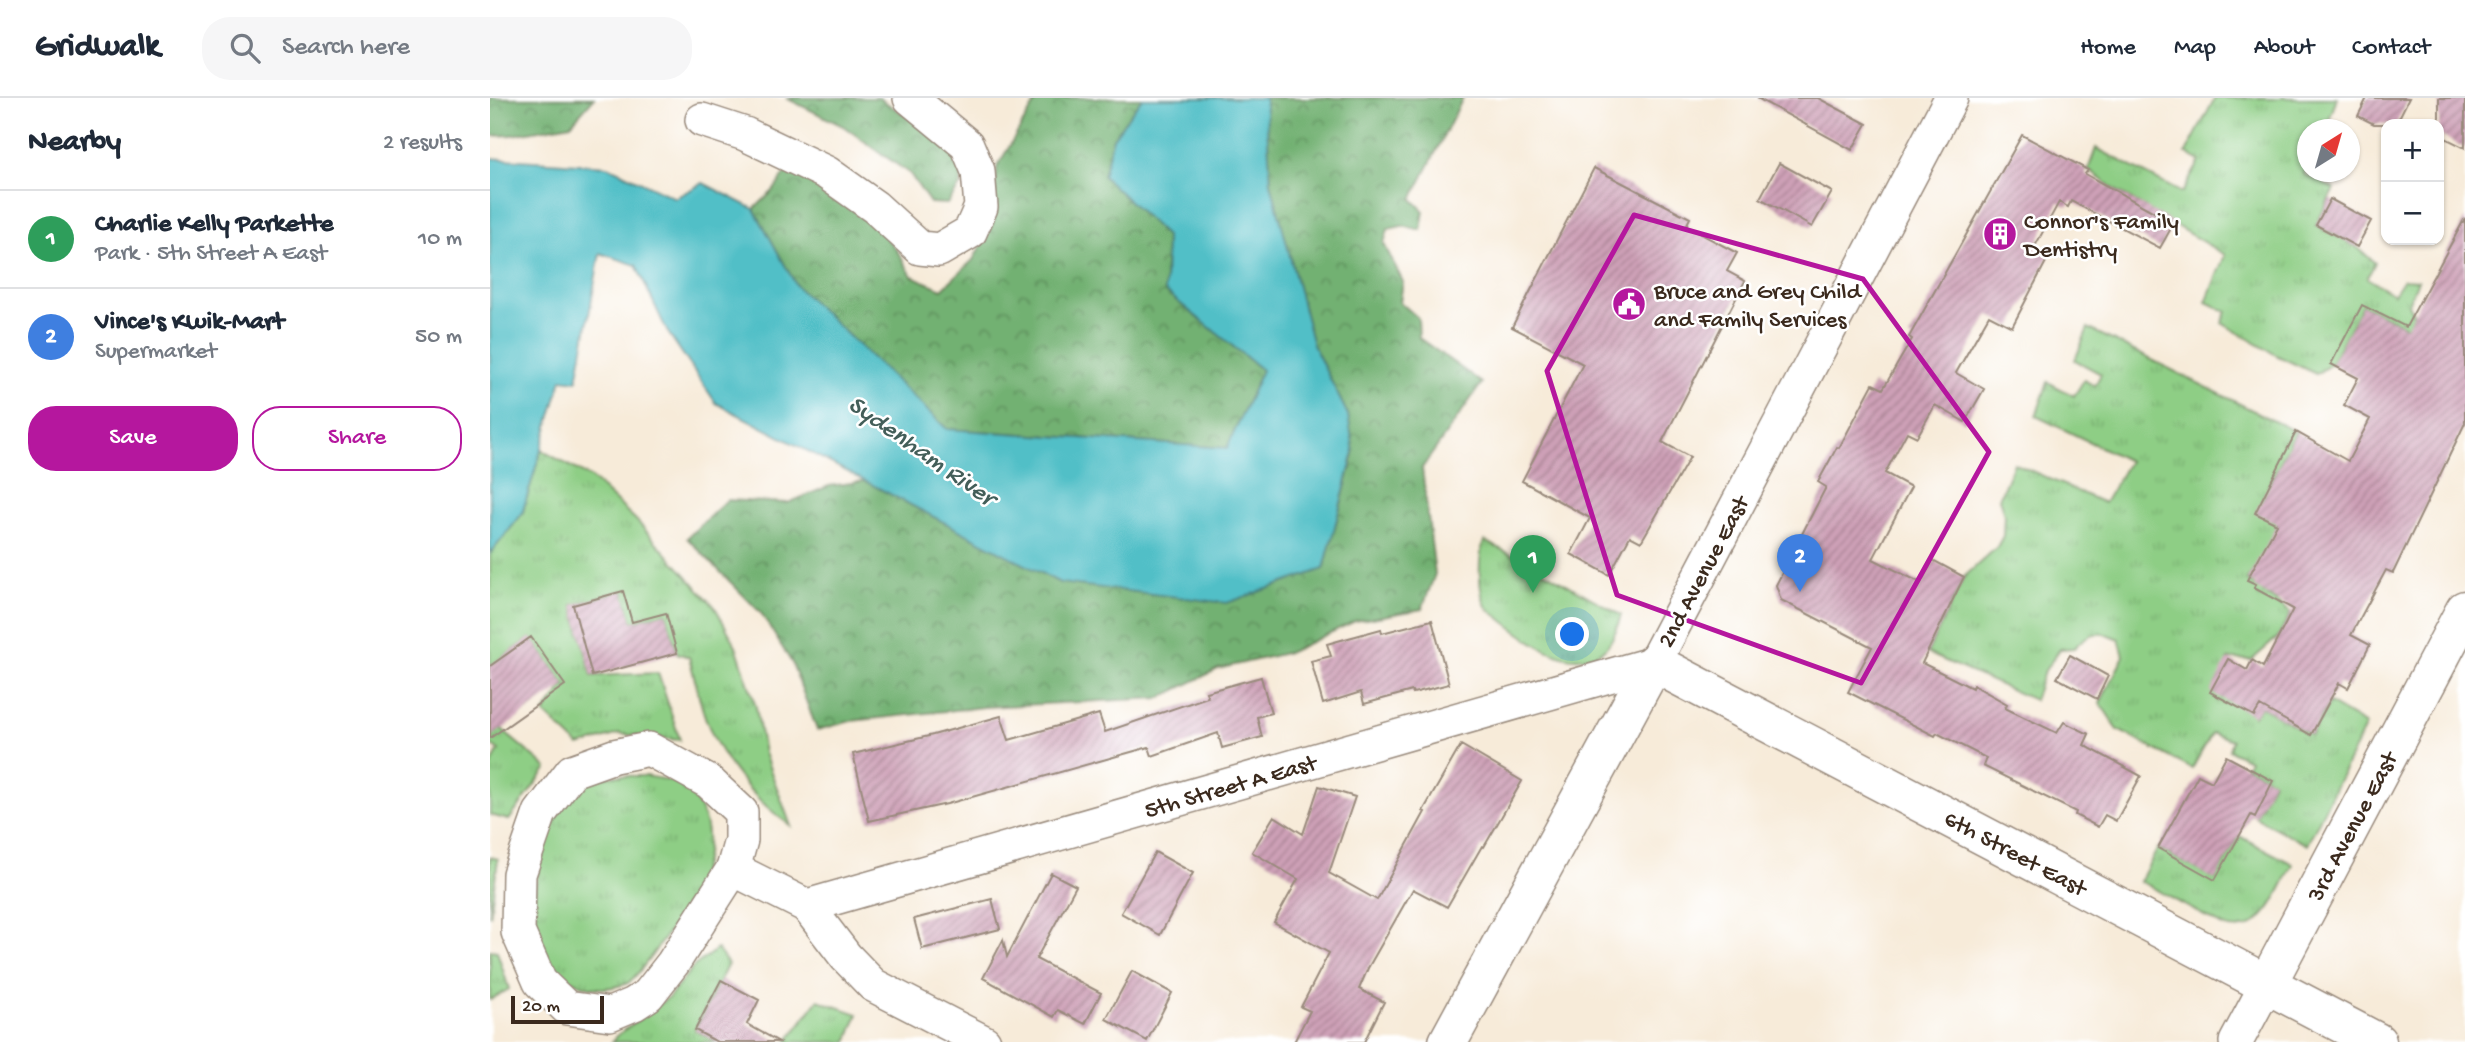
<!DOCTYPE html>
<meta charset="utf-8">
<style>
body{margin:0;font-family:"Gochi Hand",sans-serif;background:#f6f6f7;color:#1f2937}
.controls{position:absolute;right:21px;top:21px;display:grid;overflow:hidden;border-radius:14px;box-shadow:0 2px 5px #0004}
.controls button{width:63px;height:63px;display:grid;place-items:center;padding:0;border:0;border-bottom:2px solid #e0e1e3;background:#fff;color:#1f2937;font:35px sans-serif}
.compass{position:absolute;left:1807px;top:21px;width:63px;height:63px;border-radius:50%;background:#fff;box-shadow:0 2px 5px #0004;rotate:37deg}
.scale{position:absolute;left:21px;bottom:18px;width:93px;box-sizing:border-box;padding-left:7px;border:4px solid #3b2a1e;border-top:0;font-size:19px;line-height:24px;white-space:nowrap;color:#3b2a1e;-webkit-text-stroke:5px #fff;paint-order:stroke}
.you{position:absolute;left:1083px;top:537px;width:24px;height:24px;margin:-18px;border:5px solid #fff;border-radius:50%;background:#1a73e8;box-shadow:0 0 0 10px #1a73e833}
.badge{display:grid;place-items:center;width:46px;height:46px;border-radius:50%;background:#b5179e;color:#fff;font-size:23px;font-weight:700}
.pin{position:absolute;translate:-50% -58px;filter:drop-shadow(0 2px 4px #0008)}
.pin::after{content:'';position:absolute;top:37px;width:24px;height:21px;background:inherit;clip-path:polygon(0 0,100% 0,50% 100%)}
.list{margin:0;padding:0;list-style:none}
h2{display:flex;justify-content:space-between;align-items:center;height:91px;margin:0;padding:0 28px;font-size:30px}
h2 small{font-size:23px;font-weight:400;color:#747a83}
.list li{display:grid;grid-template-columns:46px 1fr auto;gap:21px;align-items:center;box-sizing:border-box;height:98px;padding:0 28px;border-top:2px solid #e0e1e3}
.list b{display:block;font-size:26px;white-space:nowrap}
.list p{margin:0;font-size:23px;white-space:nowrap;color:#747a83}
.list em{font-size:23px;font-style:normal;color:#747a83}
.actions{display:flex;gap:14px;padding:21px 28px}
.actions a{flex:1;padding:16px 0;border:2px solid #b5179e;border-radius:28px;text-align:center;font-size:24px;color:#b5179e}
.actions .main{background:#b5179e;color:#fff}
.icon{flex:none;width:38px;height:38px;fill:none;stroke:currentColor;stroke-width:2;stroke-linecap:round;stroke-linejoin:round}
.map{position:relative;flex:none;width:1975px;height:944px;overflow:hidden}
header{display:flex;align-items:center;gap:42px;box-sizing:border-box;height:98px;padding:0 35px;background:#fff;border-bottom:2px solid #e0e1e3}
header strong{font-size:33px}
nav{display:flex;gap:38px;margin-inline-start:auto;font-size:24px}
.search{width:490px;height:63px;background:#f6f6f7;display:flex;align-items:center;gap:18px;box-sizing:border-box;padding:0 24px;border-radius:28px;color:#747a83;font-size:26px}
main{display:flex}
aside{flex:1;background:#fff}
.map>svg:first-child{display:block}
.grass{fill:url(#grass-tufts);stroke:#647c52;stroke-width:2}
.forest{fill:url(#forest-crowns);stroke:#566e48;stroke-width:2}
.water{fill:#51bfc7;stroke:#467472;stroke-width:2}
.building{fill:url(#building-hatch)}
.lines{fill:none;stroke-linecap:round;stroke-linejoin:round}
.minor-casing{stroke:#998a7c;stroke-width:36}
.major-casing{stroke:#998a7c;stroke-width:41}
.minor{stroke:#fff;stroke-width:33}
.major{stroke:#fff;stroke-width:38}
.marked{fill:none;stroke:#b5179e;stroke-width:5;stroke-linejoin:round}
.labels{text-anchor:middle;stroke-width:5;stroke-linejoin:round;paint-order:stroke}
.poi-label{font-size:24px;fill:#3b2a1e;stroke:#fff;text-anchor:start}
.street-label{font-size:24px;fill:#3b2a1e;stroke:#fff}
.water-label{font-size:26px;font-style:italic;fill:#435e59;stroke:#fff}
</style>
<header>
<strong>Gridwalk</strong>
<div class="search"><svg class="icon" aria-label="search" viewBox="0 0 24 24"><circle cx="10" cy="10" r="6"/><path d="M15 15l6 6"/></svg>Search here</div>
<nav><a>Home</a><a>Map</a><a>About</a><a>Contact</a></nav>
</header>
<main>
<aside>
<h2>Nearby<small>2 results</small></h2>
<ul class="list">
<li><span class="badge" style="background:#2e9e5b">1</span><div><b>Charlie Kelly Parkette</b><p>Park · 5th Street A East</p></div><em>10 m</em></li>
<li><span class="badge" style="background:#3f7fe0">2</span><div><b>Vince's Kwik-Mart</b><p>Supermarket</p></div><em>50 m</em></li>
</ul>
<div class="actions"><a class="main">Save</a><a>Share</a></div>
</aside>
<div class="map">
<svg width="1975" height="944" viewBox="0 0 1975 944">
<defs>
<pattern id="grass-tufts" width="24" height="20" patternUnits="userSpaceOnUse" patternTransform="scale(1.75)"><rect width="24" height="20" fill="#8ece85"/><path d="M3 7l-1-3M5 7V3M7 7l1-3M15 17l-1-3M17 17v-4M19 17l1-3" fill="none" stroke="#7bb172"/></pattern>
<pattern id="forest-crowns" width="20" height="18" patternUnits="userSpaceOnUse" patternTransform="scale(1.75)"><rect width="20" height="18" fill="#72b172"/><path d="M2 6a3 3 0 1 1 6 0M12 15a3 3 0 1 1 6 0" fill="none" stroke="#5f905d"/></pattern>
<pattern id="building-hatch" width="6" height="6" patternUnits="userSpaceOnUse" patternTransform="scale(1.75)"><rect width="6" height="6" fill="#cea0b7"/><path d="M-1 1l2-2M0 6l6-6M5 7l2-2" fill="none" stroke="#a88394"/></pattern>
</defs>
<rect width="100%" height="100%" fill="#fff"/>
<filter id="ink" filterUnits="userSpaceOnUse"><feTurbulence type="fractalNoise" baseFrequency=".0143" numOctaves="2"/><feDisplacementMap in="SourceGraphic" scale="14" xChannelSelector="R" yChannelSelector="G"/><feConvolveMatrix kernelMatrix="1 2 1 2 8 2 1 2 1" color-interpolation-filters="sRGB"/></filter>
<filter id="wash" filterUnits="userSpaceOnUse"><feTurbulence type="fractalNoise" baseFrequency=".00686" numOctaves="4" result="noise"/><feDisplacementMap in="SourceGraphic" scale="28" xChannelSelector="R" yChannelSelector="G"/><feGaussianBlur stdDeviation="1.57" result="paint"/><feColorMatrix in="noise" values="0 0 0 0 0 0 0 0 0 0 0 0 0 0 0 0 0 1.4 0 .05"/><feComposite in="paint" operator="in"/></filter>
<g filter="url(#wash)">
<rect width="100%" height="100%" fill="#f7ebd9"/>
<!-- grass -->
<path class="grass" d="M1725 0H1847L1836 31 1818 32 1817 68 1814 76 1844 91 1826 127 1867 149 1885 165 1877 180 1904 196 1914 181 1928 182 1918 206 1925 218 1919 230 1872 207 1841 266 1826 276 1788 258 1732 225 1737 214 1716 204 1735 157 1630 95 1598 72 1606 50 1692 95 1710 63 1696 55Z
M1598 230 1806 334 1779 387 1795 430 1757 482 1801 515 1788 539 1762 562 1738 561 1764 618 1770 608 1821 637 1839 605 1876 627 1817 747 1765 719 1783 683 1756 669 1759 662 1739 652 1742 642 1722 635 1702 671 1628 632 1610 605 1634 558 1629 541C1610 532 1598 534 1584 550L1570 551 1554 574 1544 602 1437 555 1474 479 1507 449 1513 438 1514 417 1509 400 1524 365 1614 405 1639 363 1546 318 1558 284 1584 298 1594 282 1605 288 1611 276 1585 262Z
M51 352 100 379 146 422 225 509 246 548 266 609 274 655 301 728C265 703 232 664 216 622 209 602 205 580 199 559L187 555 176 515 142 524 133 493 83 507 102 578 168 575 190 642 129 636 89 648 54 615 75 587 41 540 0 568V456L32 416Z
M994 443 1037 464 1131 517C1127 529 1122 548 1110 554 1077 574 1037 541 1012 522 1008 518 998 513 996 508 988 494 988 458 994 443Z
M0 622 57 670 19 722 0 717V669L9 652 0 646Z
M156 678C165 680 178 681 187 685 200 692 208 704 213 717 229 761 197 809 172 843 163 855 149 877 138 885 134 887 127 888 123 889 98 894 73 882 59 861 29 816 50 735 82 696 85 693 89 687 92 684 104 676 141 678 156 678Z
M1749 738 1803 766C1789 794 1772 843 1733 828L1650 783 1668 750 1725 781Z
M0 759 8 761 0 818Z
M227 851 238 866 205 932 227 944H122L129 936 179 899 203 869Z
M0 852 7 853 19 891 0 902Z
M328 902 368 916 357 944H297Z"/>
<!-- forest -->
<path class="forest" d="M0 0H104L81 26 22 37 0 38Z
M296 0H389L458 46 472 66 471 87 457 106 440 105 420 76 353 28Z
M548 0H652L623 40 613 78 676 138 675 193 772 272 737 350 457 331 307 189 264 111 283 93 299 71 327 86 387 128 408 154 422 178 452 191 483 162 502 127 507 69Z
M775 0H973L922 101 934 113 931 132 912 128 898 131 894 146 913 184 910 204 928 220 929 240 992 285 932 370 945 476 932 511 865 523 800 554 728 571 670 600 494 609 361 623 327 632 302 565 271 515 197 440 237 402 298 405 339 388 375 383 570 485 834 471 864 356 858 317 823 247 781 85Z"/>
<!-- water -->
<path class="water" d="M652 0H775L781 85 823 247 858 317 864 354 834 471 737 505 570 485 226 305 177 233 146 167 110 155 87 283 72 281 32 416 0 456V60L118 68 185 100 213 85 264 111 307 189 457 331 737 350 772 272 675 193 676 138 613 78 623 40Z"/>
<g id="blocks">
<!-- building -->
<path class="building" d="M1267 0H1328L1377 26 1362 52Z
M1877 0H1919L1906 26H1884L1868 18Z
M1949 0H1975V50L1949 37Z
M1532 37 1598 72 1595 76 1684 125 1670 150 1581 103 1578 109 1569 104 1544 150 1559 158 1522 229 1499 217 1466 275 1494 291 1475 324 1445 307 1427 339 1417 334 1395 375 1421 389 1383 461 1431 485 1443 462 1474 479 1432 565 1482 590 1483 587 1517 606 1515 610 1567 635 1574 624 1599 636 1594 647 1651 678 1626 723 1615 717 1608 729 1585 717 1586 714 1493 668 1496 660 1447 635 1445 638 1358 594 1382 549 1291 502 1286 487 1336 389 1328 384 1347 349 1349 350 1383 286 1393 291 1422 241 1419 239Z
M1289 65 1342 94 1322 129 1270 100Z
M1104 70 1200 120 1196 128 1247 155 1237 173 1255 183 1172 344 1200 359 1151 444 1140 438 1119 477 1081 456 1100 420 1032 383 1093 266 1022 229Z
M1840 101 1881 123 1867 149 1826 127Z
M1975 120V325L1903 475 1896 472 1861 537 1880 547 1858 590 1849 585 1821 637 1770 608 1764 618 1720 594 1738 561 1757 572 1762 562 1773 569 1803 511 1764 490 1766 486 1757 482 1787 426 1765 415 1806 334 1858 363 1880 321 1854 307 1868 280 1841 266 1872 207 1916 229Z
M133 493 142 524 176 515 187 555 102 578 83 507Z
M942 522 959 586 923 595 922 593 874 606 871 594 833 606 821 563 841 558 837 546 891 531 892 535Z
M41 539 75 587 0 640V568Z
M1580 557 1618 578 1607 601 1567 580Z
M771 579 781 615 767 619 772 639 732 650 728 635 662 658 659 649 457 706 379 723 363 656 443 637 511 618 519 642 609 616 615 634 718 599 716 594Z
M971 647 1032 683 994 749 992 748 957 809 923 791 878 870 869 891 894 904 874 944H804L820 913 811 909 839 855 784 824 808 781 762 754 784 718 813 736 829 688 865 699 839 775 887 802 935 714 933 713Z
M1736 658 1783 683 1765 719 1761 717 1725 782 1668 750 1708 677 1722 684Z
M665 754 703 775 670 837 631 815Z
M561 775 586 788 546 861 611 895 595 926 568 912 564 919 493 880 513 842 517 859Z
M502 801 510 831 432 851 424 821Z
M642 873 682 895 657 943 616 921Z
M231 882 269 902 257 926 289 944H227L205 932Z"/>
</g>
</g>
<g filter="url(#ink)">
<use href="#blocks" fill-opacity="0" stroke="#998a7c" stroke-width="2"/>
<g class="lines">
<!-- minor casing -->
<g class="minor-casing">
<path id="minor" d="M212 22 255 36 337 75 385 109 430 150 449 152 480 134 491 109 488 73 477 47 420 0
M159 651 219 684 251 714V742L243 771 183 865 158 897 144 906 120 916 77 910 50 884 28 834 29 776 50 715 82 673 124 658Z
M243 771 317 808 356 859 383 887 494 944
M317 808 1164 565 1461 0
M1746 944 1777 886"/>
</g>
<!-- major casing -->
<g class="major-casing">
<path id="major" d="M1777 886 1975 512
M958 944 1164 565 1887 944"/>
</g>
<!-- minor -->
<use href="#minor" class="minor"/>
<!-- major -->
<use href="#major" class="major"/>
</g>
</g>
<!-- marked area -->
<path class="marked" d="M1144 117 1373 181 1499 354 1371 585 1127 497 1057 273Z"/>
<!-- icons -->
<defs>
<g id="building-disc" transform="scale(1.75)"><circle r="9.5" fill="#b5179e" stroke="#fff"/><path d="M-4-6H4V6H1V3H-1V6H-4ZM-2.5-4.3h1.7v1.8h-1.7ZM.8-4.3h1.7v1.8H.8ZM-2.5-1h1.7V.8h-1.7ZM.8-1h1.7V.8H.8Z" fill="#fff"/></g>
<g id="civic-disc" transform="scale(1.75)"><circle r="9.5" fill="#b5179e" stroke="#fff"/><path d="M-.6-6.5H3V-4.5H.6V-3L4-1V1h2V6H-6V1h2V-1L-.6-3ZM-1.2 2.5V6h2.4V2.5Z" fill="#fff"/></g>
</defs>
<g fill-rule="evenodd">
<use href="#building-disc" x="1510" y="136"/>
<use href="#civic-disc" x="1139" y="206"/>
</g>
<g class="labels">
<!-- poi labels -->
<g class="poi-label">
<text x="1534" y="130">Connor's Family<tspan x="1534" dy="28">Dentistry</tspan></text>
<text x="1164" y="200">Bruce and Grey Child<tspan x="1164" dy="28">and Family Services</tspan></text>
</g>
<!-- street labels -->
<g class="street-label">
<text transform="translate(1212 473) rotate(-62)" y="8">2nd Avenue East</text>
<text transform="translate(740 687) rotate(-16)" y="8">5th Street A East</text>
<text transform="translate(1861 728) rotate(-62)" y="8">3rd Avenue East</text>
<text transform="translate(1526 754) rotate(28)" y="8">6th Street East</text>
</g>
<!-- water labels -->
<g class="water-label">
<text transform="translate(433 351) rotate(35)" y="9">Sydenham River</text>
</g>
</g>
</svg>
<div class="controls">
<button>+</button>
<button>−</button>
</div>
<svg class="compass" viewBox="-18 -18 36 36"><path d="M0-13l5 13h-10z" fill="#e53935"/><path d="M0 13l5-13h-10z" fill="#747a83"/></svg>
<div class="scale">20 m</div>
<div class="you"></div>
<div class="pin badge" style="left:1043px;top:495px;background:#2e9e5b">1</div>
<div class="pin badge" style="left:1310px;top:494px;background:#3f7fe0">2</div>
</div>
</main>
